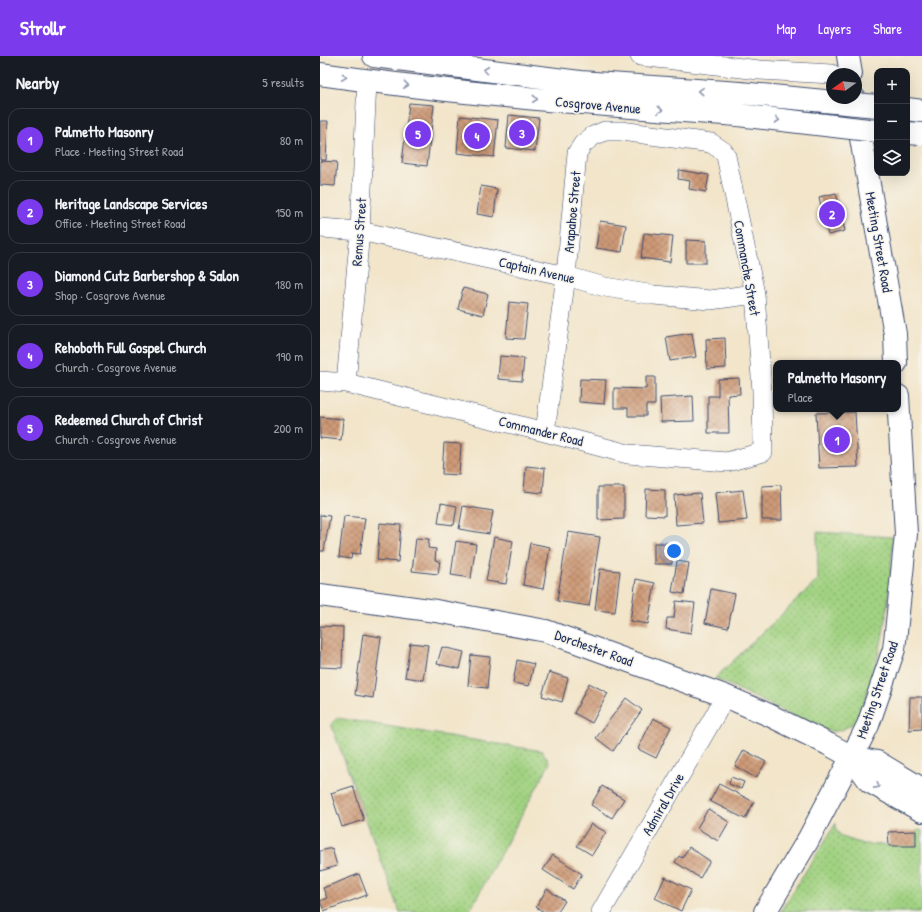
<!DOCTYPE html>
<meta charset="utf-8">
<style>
body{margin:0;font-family:"Patrick Hand",sans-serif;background:#242831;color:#f1f3f6}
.controls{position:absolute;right:12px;top:12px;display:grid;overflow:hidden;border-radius:8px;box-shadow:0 4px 16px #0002}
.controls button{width:36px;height:36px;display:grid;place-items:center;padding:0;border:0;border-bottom:1px solid #363941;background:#171b24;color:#f1f3f6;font:20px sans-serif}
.compass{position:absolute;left:506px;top:12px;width:36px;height:36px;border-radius:50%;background:#171b24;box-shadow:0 4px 16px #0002;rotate:255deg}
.you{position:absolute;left:354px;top:495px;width:14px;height:14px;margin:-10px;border:3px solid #fff;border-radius:50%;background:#1a73e8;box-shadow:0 0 0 6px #1a73e833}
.badge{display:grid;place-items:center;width:26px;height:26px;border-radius:50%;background:#7c3aed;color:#fff;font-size:13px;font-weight:700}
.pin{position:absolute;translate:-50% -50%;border:2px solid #fff;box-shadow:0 1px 4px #0006}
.popup{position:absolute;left:453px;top:304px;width:128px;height:52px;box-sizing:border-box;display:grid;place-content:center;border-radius:8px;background:#171b24;filter:drop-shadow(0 1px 3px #0005);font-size:13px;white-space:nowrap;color:#9ea1a6}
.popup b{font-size:15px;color:#f1f3f6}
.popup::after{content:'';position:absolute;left:50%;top:100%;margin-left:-8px;border:8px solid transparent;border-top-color:#171b24}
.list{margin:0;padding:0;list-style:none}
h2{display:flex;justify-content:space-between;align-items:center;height:52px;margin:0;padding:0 16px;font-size:17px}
h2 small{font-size:13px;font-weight:400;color:#9ea1a6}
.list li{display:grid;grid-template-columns:26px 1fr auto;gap:12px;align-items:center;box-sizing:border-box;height:64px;margin:0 8px 8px;padding:0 8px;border:1px solid #363941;border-radius:12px}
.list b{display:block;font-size:15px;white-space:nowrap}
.list p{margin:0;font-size:13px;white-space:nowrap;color:#9ea1a6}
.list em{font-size:13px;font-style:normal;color:#9ea1a6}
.icon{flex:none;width:22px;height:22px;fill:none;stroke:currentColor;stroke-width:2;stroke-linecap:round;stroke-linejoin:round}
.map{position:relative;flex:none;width:602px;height:856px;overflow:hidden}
header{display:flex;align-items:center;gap:24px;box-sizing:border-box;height:56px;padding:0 20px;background:#7c3aed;color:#fff}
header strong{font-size:19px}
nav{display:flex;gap:22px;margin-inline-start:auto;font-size:14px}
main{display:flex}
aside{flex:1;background:#171b24}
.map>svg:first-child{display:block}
.grass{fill:url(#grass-dots);stroke:#5e8070}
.building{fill:url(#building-cross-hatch)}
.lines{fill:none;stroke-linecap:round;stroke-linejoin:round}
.minor-casing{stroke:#3b4a6e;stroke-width:20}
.tertiary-casing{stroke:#3b4a6e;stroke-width:24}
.secondary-casing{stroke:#3b4a6e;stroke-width:24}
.primary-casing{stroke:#3b4a6e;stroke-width:24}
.minor{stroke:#fff;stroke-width:19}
.tertiary{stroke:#fff;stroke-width:22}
.secondary{stroke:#fff;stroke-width:22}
.primary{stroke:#fff;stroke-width:22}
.primary-bridge-casing{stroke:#3b4a6e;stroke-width:24;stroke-linecap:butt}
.primary-bridge{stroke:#fff;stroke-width:22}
.oneway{stroke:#8d97ae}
.labels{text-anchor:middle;stroke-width:3;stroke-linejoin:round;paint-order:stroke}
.street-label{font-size:14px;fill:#1b2f5e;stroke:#f7f3e8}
</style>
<header>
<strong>Strollr</strong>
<nav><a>Map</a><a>Layers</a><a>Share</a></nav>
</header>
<main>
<aside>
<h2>Nearby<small>5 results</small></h2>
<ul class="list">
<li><span class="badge">1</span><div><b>Palmetto Masonry</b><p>Place · Meeting Street Road</p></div><em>80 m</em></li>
<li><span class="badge">2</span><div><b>Heritage Landscape Services</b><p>Office · Meeting Street Road</p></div><em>150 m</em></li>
<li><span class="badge">3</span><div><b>Diamond Cutz Barbershop &amp; Salon</b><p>Shop · Cosgrove Avenue</p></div><em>180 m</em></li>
<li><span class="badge">4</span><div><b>Rehoboth Full Gospel Church</b><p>Church · Cosgrove Avenue</p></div><em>190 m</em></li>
<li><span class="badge">5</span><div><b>Redeemed Church of Christ</b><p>Church · Cosgrove Avenue</p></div><em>200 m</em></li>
</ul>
</aside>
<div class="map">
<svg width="602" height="856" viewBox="0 0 602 856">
<defs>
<pattern id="grass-dots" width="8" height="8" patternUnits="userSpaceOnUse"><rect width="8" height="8" fill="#a1d281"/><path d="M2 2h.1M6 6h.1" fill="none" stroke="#82ab6d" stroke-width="1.8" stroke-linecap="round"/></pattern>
<pattern id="building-cross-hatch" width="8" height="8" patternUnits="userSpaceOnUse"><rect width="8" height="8" fill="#ce9a77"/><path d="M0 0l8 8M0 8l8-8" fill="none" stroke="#a67e65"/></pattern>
</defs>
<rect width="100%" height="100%" fill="#f7f3e8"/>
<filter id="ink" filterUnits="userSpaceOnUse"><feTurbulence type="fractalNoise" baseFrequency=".025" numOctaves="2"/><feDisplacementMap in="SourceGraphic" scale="8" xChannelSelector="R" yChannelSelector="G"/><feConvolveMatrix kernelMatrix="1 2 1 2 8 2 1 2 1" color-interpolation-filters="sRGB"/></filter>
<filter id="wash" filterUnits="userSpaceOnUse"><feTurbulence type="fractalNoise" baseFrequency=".012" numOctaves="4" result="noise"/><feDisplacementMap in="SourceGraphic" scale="16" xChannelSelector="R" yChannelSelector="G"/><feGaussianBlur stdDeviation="0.9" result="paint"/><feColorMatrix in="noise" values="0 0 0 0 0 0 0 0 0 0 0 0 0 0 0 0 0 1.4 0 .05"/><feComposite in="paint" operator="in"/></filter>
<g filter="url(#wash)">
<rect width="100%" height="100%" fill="#f2e5ca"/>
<!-- grass -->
<path class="grass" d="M497 476 573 481C571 522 568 561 558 601 553 621 546 640 539 660L532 669H529C522 677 510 676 500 673L395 622 498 524Z
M17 662 222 695 230 707 149 856H80L11 668Z
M516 767V774L522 781 543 788 596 790V775L602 774V856H460Z"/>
<g id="blocks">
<!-- building -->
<path class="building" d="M89 47 114 49 107 110 82 107Z
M189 59 219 62 215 95 186 92Z
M140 60 178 64 174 101 137 97Z
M0 65H8L6 104H0Z
M0 105 17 106 15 130 0 129Z
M359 114 389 119 386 136 369 133 370 125 358 123Z
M161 130 177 133 174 161 157 158Z
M516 137 525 175 508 179 499 141Z
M280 165 306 169 302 196 276 192Z
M324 177 353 180 350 206 321 202Z
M366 184 386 185V207H366Z
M143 232 168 238 163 259 138 253Z
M189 246 208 248 204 283 186 282Z
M372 277 376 301 350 305 346 281Z
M405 282 406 312 387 313 386 283Z
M180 300 204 302 202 325 178 323Z
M326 321H335V349H326V360H308V352H294V332L326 333Z
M419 322 420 338 408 339 409 377H388V340H398V323Z
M260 323 286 324 284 348 259 346Z
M373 340 374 365 341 366 340 342Z
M535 356 538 411 499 412 496 357Z
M0 361 23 363 21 384 0 382Z
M124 387 141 388 139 419 122 418Z
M206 410 225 412 223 437 204 435Z
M461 429 462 464H442V430Z
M278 431H304V463L278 464Z
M326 433 345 434V460L325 459Z
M423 434 427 464 398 467 395 437Z
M380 437 383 467 356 469 354 439Z
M121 447 137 450 134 469 118 467Z
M143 450 173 455 169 478 139 473Z
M0 459 10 460 4 495H0Z
M24 460 45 462 40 498 32 497 31 503 19 501Z
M60 467 81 469 78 506 57 504Z
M248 476 280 481 269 550 237 545Z
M174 481 193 485 186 528 166 525Z
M96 482 109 483 108 492 116 493 115 504 120 505 118 518 92 515Z
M136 485 156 488 151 522 131 519Z
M210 487 230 491 223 533 203 529Z
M334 487H352V508H334Z
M357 505 369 507 364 538 352 536Z
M280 513 300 515 295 556 275 554Z
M316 523 335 527 328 568 310 565Z
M391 533 415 538 408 572 385 567Z
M356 545 375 547 371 577 346 573 347 562H354Z
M0 570 23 571 22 612 0 611 1 582H0Z
M43 578 61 581 53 642 35 639Z
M90 587 108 589 103 624 85 621Z
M122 591 144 596 140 613 117 608Z
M151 599 170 601 167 632 148 630Z
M197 604 214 608 209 630 193 627Z
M229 616 248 622 242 646 222 640Z
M269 627 288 637 272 667 254 657Z
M590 641H602V673L589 674Z
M306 642 322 654 293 695 276 682Z
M333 662 351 671 336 702 318 693Z
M424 694 446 706 436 722 415 710Z
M411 721 424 726 421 733 409 728Z
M399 728 434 746 425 763 390 745Z
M33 730 44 764 22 771 11 737Z
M282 730 304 743 292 762 271 749Z
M388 753 409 766 398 785 377 772Z
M271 768 286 776 272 799 257 790Z
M596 775V790H569L568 776Z
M369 791 390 805 380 822 355 806 359 800 362 802Z
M12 792 17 810 0 815V795Z
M233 799 262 818 253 833 223 814Z
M39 818 47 839 4 855 0 845 7 842 3 832Z
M345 821 371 834 361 855 335 842Z
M227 833 245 845 238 856H224L216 851Z"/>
</g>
</g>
<g filter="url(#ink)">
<use href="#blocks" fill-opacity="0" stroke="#3b4a6e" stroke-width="1"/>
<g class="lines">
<!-- minor casing -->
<g class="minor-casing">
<path id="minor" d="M320 0 439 14 512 18
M0 172 40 175 246 220 285 231 334 239 390 244 435 238
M0 325 26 327 225 376 308 398 407 406 443 396 442 335 435 238 406 100 403 95 391 87 301 75H285L273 80 263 88 257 97 246 220 225 376
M26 327 40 175 47 25
M281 856 395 659 405 640"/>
</g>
<!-- tertiary casing -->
<g class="tertiary-casing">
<path id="tertiary" d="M528 0 531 18
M534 42 575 278 576 307
M445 856 488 784 541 683 548 669 574 593 576 576 586 478 578 340"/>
</g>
<!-- secondary casing -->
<g class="secondary-casing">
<path id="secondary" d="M0 539 116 555 226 575 405 640 449 659 508 688 532 701 557 706 602 733
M532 701 550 726 602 755"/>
</g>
<!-- primary casing -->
<g class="primary-casing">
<path id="primary" d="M54 0 260 26 420 37
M0 18C139 38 279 49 418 59
M587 53 602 55
M587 77 602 78"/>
</g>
<!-- minor -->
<use href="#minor" class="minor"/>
<!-- tertiary -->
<use href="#tertiary" class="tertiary"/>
<!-- secondary -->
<use href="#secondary" class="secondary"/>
<!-- primary -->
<use href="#primary" class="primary"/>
<!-- primary-bridge casing -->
<g class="primary-bridge-casing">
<path id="primary-bridge" d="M420 37 557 50
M418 59 557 75"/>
</g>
<!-- primary-bridge -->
<use href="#primary-bridge" class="primary-bridge"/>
</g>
<!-- one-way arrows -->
<defs><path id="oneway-chevron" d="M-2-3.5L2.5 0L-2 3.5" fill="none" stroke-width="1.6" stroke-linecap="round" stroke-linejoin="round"/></defs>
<g class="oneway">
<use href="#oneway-chevron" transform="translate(166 14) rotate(-173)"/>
<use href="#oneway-chevron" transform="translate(24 21) rotate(8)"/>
<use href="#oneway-chevron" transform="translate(86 29) rotate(6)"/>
<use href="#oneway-chevron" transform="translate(381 35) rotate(-176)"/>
<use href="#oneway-chevron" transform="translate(215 43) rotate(6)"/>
<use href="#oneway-chevron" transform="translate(340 54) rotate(4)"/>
<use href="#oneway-chevron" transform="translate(457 64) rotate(7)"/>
<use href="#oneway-chevron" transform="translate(557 730) rotate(29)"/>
</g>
</g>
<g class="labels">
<!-- street labels -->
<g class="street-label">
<text transform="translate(278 49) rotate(5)" y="5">Cosgrove Avenue</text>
<text transform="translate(252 156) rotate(-85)" y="5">Arapahoe Street</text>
<text transform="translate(39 176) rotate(-86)" y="5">Remus Street</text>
<text transform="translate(559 186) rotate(80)" y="5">Meeting Street Road</text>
<text transform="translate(427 212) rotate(80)" y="5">Commanche Street</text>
<text transform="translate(217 214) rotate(13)" y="5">Captain Avenue</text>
<text transform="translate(221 375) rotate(14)" y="5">Commander Road</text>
<text transform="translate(274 592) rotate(20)" y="5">Dorchester Road</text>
<text transform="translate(557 634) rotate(-71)" y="5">Meeting Street Road</text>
<text transform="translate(343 748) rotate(-60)" y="5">Admiral Drive</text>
</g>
</g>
</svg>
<div class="controls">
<button>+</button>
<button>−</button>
<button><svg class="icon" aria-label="layers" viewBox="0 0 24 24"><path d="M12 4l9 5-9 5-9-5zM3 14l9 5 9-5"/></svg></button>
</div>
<svg class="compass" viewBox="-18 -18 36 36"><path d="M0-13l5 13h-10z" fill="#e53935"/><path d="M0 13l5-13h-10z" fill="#9ea1a6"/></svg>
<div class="you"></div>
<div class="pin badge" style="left:517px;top:384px">1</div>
<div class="popup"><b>Palmetto Masonry</b>Place</div>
<div class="pin badge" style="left:512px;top:158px">2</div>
<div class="pin badge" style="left:202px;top:77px">3</div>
<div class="pin badge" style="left:157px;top:80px">4</div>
<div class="pin badge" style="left:98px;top:78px">5</div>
</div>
</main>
